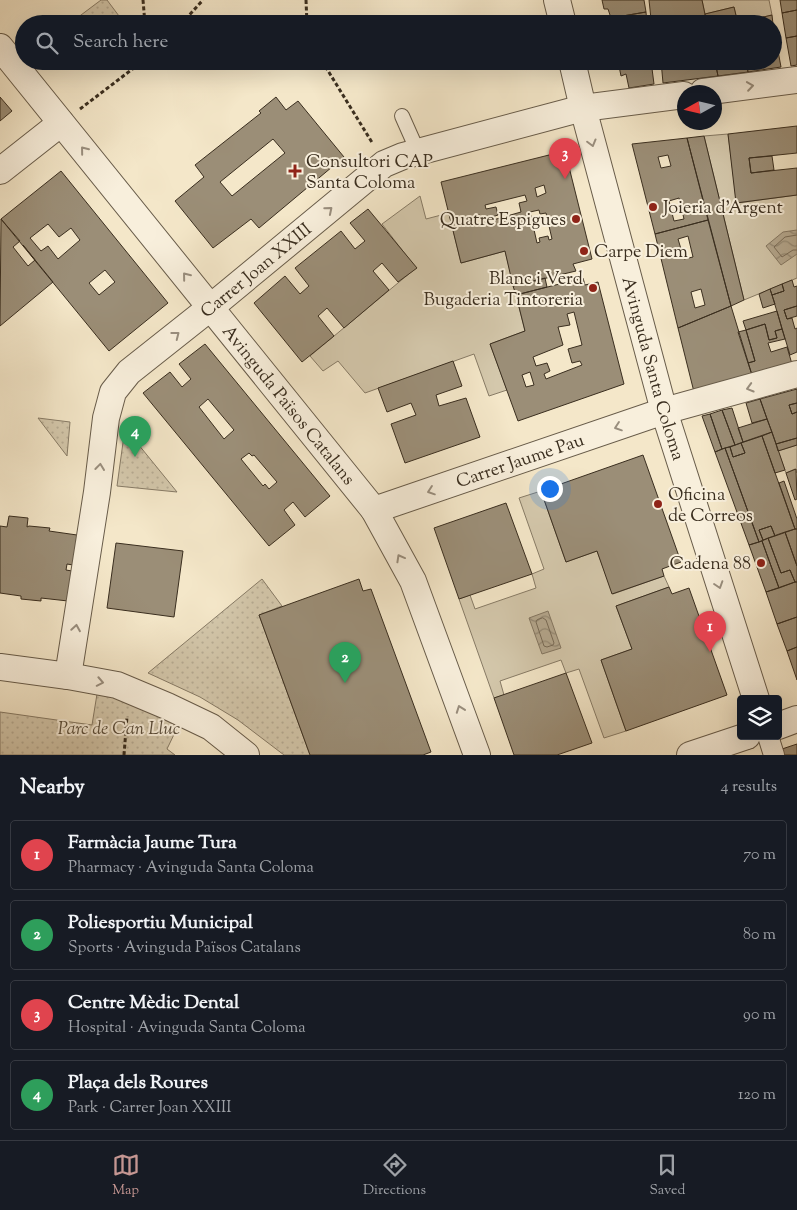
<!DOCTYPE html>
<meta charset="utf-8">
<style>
body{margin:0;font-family:"Sorts Mill Goudy",serif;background:#242831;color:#f1f3f6}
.controls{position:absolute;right:15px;bottom:15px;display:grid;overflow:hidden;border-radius:5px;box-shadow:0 5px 20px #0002}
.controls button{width:45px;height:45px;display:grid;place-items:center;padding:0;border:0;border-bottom:1px solid #363941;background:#171b24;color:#f1f3f6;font:25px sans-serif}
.compass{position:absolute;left:677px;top:85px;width:45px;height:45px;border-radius:50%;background:#171b24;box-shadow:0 5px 20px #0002;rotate:262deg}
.you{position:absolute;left:549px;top:488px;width:18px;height:18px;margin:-12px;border:4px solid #fff;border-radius:50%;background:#1a73e8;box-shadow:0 0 0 8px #1a73e833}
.badge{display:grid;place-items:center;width:32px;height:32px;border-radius:50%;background:#c59692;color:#fff;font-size:16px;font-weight:700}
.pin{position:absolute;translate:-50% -41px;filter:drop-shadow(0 1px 2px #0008)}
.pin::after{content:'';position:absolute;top:26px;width:18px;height:15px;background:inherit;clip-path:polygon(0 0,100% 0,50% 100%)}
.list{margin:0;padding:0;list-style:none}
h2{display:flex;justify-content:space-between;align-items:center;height:65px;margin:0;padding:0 20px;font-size:21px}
h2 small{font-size:16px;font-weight:400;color:#9ea1a6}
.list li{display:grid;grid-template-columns:32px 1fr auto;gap:15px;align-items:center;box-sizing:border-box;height:70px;margin:0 10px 10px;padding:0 10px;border:1px solid #363941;border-radius:5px}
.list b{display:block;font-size:19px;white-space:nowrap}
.list p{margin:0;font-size:16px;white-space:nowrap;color:#9ea1a6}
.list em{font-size:16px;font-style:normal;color:#9ea1a6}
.icon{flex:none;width:28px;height:28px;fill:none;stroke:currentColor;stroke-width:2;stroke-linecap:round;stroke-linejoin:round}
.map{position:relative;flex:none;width:797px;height:755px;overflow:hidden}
.search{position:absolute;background:#171b24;box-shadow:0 5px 20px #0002;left:15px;right:15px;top:15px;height:55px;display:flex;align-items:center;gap:12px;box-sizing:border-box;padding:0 18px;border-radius:28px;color:#9ea1a6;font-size:19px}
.sheet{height:385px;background:#171b24}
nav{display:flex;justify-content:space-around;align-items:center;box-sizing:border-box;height:70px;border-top:1px solid #363941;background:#171b24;font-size:14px;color:#9ea1a6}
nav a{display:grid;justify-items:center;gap:2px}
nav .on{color:#c59692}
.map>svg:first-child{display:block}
.green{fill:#d4c8ac;stroke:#877b66}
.park{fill:url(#park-dots);stroke:#877b66}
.water{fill:url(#water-waves);stroke:#847762}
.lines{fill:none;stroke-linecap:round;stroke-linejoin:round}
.shore{stroke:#786b57;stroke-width:1}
.building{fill:#9b8e77;stroke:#3a2e1f;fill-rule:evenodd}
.service-casing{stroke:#685c4a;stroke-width:16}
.pedestrian-casing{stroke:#685c4a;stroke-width:22}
.minor-casing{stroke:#685c4a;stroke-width:28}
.path{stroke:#3a2e1f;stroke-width:3;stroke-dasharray:4 2.5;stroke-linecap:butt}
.service{stroke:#f8efdc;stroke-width:14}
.pedestrian{stroke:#f8efdc;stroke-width:20}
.minor{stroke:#f8efdc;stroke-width:26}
.oneway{stroke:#998e7e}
.poi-dot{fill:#8f2418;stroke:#f8efdc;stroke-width:2}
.labels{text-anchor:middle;stroke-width:4;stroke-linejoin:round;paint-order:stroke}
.poi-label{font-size:18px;fill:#3a2e1f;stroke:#f8efdc;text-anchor:start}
.street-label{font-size:18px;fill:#3a2e1f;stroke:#f8efdc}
.park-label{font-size:18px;font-style:italic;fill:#594d3b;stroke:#f8efdc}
</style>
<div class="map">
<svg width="797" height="755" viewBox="0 0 797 755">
<defs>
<pattern id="park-dots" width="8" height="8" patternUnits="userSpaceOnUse" patternTransform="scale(1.25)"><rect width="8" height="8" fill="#d4c8ac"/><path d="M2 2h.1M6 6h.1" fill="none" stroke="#b7ac94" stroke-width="1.8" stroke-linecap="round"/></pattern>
<pattern id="water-waves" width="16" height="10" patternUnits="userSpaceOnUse" patternTransform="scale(1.25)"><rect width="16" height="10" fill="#b5a88f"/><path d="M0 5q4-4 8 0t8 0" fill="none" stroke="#948974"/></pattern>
</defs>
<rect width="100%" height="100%" fill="#f4e7c9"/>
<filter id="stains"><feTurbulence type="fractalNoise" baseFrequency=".004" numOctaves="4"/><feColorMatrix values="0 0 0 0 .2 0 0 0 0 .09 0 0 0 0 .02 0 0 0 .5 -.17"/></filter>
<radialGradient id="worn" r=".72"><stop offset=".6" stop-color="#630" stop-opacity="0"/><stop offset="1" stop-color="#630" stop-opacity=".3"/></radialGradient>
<!-- green -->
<path class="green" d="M702 0H769L772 15 738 23 734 7 705 14Z
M728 134 737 203 797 195V278L744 300 704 136Z
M420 196 426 219 449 213 461 263 505 251 525 331 490 344 507 390 489 396 474 354 365 393 338 361 323 371 310 356 416 268 382 224Z
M797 445V473L795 469 786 473 778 451Z
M541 491 566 562 597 551 613 594 664 576 669 587 616 606 632 649 601 660 626 731 604 738 579 669 566 673 561 660 500 681 504 695 494 698 459 599 470 595 475 609 536 588 532 574 544 569 519 498Z"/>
<!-- park -->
<path class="park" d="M101 0H107L125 24H69Z
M38 418 70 422 67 456Z
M125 428 177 492 117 486Z
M262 579 282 606 259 615 310 755H284L238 720 200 697 148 673Z
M97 694 115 698 179 724 167 749 175 755H0V712L92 725Z"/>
<!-- water -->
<path class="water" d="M797 230V254L781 265 766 246 783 232Z
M548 611 561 648 542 654 529 618Z"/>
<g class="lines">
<!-- shore -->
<path class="shore" d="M797 235 785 237 774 247 782 257 793 250H797
M543 618 546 620 554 643 553 645 547 647 544 646 536 622 537 620Z"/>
</g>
<!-- building -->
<path class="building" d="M602 0H644L646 12 611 18 608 9H604Z
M649 0H702L707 24H657L656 18 651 19Z
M780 0H797V10L782 13Z
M734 7 738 24H707L705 14Z
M797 10V36L786 38 782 13Z
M646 12 647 24H612L611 18Z
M772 15 773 24H738V23Z
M773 24 781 67 748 72 746 61H773Z
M797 36V65L791 66 786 38Z
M618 61H651L654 84 629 88 626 74 621 76Z
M661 61H715L718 76 663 83Z
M715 61H746L748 72 718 76Z
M0 97 12 111 0 121Z
M276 97 286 110 298 101 344 157 259 228 251 219 213 248 175 201 204 177 195 165 261 113 259 111ZM273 139 285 153 232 196 220 182Z
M797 126V153L749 158 751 173 797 168V195L736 203 728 134Z
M704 136 744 300 731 306 687 138Z
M687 138 708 220 655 234 632 144ZM668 155 671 166 661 168 658 157ZM679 198 684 219 674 221 669 201Z
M565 151 592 259 573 264 576 271 513 286 505 251 461 263 441 182ZM544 185 546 193 537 197 535 188ZM525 195 527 201 519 203 521 212 493 220 492 217 498 215 496 207 486 209 485 205ZM539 210 540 214 546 213 552 239 549 240 548 236 539 238 540 242 537 243 530 212ZM480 215 482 224 473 226 471 217Z
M772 156 774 170 751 173 749 158Z
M61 171 168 303 109 351 1 219ZM48 224 59 237 71 228 80 240 58 259 48 246 41 251 30 238ZM105 270 115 282 99 295 89 283Z
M368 209 417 268 398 282 382 263 373 271 389 290 344 328 327 308 318 316 334 336 302 362 254 303 285 276 300 294 309 286 295 268 341 231 355 249 365 241 350 223Z
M1 219 20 241 13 247 28 266 35 260 23 245 53 282 0 326Z
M708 220 731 306 678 328 655 234ZM688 236 693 257 684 259 678 239ZM701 289 705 305 695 308 691 292Z
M545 278 547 287 516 295 513 286Z
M583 278 585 285 598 282 624 384 518 421 490 344 525 331 516 295ZM574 312 582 345 568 349 572 363 580 361 582 365 546 379 544 374 550 371 547 363 536 366 533 357 563 345 558 327 570 325 567 314ZM530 372 534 385 526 387 522 375Z
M792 280 794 287 797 286V306L784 310 787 319 792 318 795 329 797 328V352L790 355 772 295 784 291 782 284Z
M782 284 784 291 772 295 770 289Z
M770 289 775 304 763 308 759 294Z
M731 306 752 375 694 392 678 328Z
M797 306V316L787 319 784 310Z
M777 311 782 329 775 331 777 338 769 340 765 324 746 330 743 321Z
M765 324 769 340 777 338 775 331 782 329 785 339 768 343 771 352 787 347 792 364 752 375 748 363 755 361 746 330Z
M746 330 755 361 748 363 738 332Z
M205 344 330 496 305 517 293 502 284 510 295 525 269 546 143 393 170 372 182 387 191 379 179 364ZM208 399 234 430 224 439 199 407ZM249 453 252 456 254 455 277 482 269 489 265 484 263 486 241 459Z
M453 361 462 386 436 395 439 406 466 398 480 437 405 463 391 424 416 415 411 403 387 412 378 388Z
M797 389V403L789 405 792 414 797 412V438L776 444 760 399Z
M760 399 767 419 752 423 746 403Z
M797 403V412L792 414 789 405Z
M732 408 743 442 735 445 722 410Z
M722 410 735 445 722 449 710 414Z
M710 414 722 449 715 452 702 416Z
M767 419 772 432 743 442 738 428Z
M772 432 785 470 775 473 762 436Z
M762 436 795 529 775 536 771 526 759 530 763 540 759 542 725 448 730 447 733 457 745 453 741 443Z
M797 438V445L778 451 776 444Z
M741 443 745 453 733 457 730 447Z
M725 448 759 542 749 545 715 452Z
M643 455 681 562 662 569 664 576 612 594 597 551 566 562 541 491Z
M796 469 797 499 795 500 786 473Z
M784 481 797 519V529H795L779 483Z
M506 503 532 574 459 599 434 528Z
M9 516 28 518 27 527 29 526 50 528 49 531 77 535 73 565 67 564 66 570 72 571 68 601 41 598V601L21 599V596L0 593V526L7 527Z
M771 526 775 536 763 540 759 530Z
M795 529H797V566L785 532Z
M785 532 797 566V582H795L790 570 781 573 768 538Z
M768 538 781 573 790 570 795 582 779 588 762 541Z
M762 541 779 588 766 592 749 545Z
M116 543 183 551 174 617 107 608Z
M359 579 363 591 371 589 431 752 423 755H310L259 615Z
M795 582H797V617L777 624 766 592Z
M669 587 672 594 689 588 727 695 626 731 601 660 632 649 616 606Z
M797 617V647L787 651 777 624Z
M797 647V680L787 651Z
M566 673 592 743 557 755H514L494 698Z
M797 744V755H780L779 750Z"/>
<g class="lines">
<!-- service casing -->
<g class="service-casing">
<path id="service" d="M402 116 418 152"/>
</g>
<!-- pedestrian casing -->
<g class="pedestrian-casing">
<path id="pedestrian" d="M768 736 774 755"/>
</g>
<!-- minor casing -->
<g class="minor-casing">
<g id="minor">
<path d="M557 0 563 24"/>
<path id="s1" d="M0 47 374 510 413 581 477 755"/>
<path id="s2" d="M572 61 583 108 664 411 756 699"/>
<path d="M703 92 797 80"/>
<path d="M0 171 61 123"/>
<path id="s3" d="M374 510 664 411 797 374"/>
<path d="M0 667 68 676 117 685 167 706 211 727 246 755"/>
<path id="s4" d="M68 676 97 492 106 418 113 392 129 372 211 307 384 164 403 156 583 108 684 95"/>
<path d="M778 726 797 719"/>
<path d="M690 755 747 736"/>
</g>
</g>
<!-- path -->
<path class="path" d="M143 0 145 24
M306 0 307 24
M181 24 203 0
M322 61 373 144
M80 109 143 61
M124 755 127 716"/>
<!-- service -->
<use href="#service" class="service"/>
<!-- pedestrian -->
<use href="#pedestrian" class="pedestrian"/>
<!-- minor -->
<use href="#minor" class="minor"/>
</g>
<!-- one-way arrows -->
<defs><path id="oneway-chevron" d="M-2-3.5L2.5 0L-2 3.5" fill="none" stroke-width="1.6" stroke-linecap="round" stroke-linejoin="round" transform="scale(1.25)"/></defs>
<g class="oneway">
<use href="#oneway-chevron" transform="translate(750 86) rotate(-8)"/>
<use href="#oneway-chevron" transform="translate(592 143) rotate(75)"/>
<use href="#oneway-chevron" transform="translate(84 150) rotate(-129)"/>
<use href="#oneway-chevron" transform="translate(329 210) rotate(-40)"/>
<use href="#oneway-chevron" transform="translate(186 276) rotate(-129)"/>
<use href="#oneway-chevron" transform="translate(176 335) rotate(-38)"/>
<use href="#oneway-chevron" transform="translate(750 388) rotate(164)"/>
<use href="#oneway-chevron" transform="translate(618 427) rotate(161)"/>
<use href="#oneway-chevron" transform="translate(100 467) rotate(-83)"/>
<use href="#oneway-chevron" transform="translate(431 491) rotate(161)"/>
<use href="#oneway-chevron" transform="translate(400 558) rotate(-119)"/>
<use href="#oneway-chevron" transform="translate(719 585) rotate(72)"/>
<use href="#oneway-chevron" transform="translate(76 628) rotate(-81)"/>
<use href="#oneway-chevron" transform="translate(100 682) rotate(11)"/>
<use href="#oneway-chevron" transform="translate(460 709) rotate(-110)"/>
</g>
<!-- markers -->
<g class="poi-dot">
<path d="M292.5 163.5h5v5h5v5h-5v5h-5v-5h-5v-5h5z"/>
<circle cx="653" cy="207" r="5"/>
<circle cx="576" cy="219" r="5"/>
<circle cx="584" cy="251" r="5"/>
<circle cx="593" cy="288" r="5"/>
<circle cx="658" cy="504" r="5"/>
<circle cx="761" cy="563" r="5"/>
</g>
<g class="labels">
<!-- poi labels -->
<g class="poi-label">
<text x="306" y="167">Consultori CAP<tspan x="306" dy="21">Santa Coloma</tspan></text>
<text x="663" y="213">Joieria d'Argent</text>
<text x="566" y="225" text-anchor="end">Quatre Espigues</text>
<text x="594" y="257">Carpe Diem</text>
<text x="583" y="284" text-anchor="end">Blanc i Verd<tspan x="583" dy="21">Bugaderia Tintoreria</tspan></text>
<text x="668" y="500">Oficina<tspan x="668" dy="21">de Correos</tspan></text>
<text x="751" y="569" text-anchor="end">Cadena 88</text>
</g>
<!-- street labels -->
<g class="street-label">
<text dy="6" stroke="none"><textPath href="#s4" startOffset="476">Carrer Joan XXIII</textPath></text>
<text dy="6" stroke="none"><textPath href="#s2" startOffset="318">Avinguda Santa Coloma</textPath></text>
<text dy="6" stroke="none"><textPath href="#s1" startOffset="460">Avinguda Països Catalans</textPath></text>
<text dy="6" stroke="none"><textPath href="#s3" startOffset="154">Carrer Jaume Pau</textPath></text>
</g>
<!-- park labels -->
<g class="park-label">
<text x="119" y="734">Parc de Can Lluc</text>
</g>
</g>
<rect width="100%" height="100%" filter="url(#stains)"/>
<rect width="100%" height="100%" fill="url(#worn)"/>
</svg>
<div class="controls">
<button><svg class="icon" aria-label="layers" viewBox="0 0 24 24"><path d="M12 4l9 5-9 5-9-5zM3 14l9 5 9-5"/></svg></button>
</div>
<svg class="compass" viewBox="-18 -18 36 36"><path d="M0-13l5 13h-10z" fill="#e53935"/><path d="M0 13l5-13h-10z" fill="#9ea1a6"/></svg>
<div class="you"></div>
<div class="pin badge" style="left:710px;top:652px;background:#e0444e">1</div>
<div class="pin badge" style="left:345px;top:683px;background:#2e9e5b">2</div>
<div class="pin badge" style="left:565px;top:179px;background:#e0444e">3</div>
<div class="pin badge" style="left:135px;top:457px;background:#2e9e5b">4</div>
<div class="search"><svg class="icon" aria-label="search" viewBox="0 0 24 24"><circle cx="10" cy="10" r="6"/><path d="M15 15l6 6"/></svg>Search here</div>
</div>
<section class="sheet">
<h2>Nearby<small>4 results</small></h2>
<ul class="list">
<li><span class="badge" style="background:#e0444e">1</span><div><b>Farmàcia Jaume Tura</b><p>Pharmacy · Avinguda Santa Coloma</p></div><em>70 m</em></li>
<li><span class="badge" style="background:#2e9e5b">2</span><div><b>Poliesportiu Municipal</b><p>Sports · Avinguda Països Catalans</p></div><em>80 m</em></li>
<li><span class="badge" style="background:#e0444e">3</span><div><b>Centre Mèdic Dental</b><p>Hospital · Avinguda Santa Coloma</p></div><em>90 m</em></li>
<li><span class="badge" style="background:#2e9e5b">4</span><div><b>Plaça dels Roures</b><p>Park · Carrer Joan XXIII</p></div><em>120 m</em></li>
</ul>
</section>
<nav>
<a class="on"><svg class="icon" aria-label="map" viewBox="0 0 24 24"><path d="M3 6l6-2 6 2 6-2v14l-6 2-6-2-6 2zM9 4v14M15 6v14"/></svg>Map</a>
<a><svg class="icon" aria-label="directions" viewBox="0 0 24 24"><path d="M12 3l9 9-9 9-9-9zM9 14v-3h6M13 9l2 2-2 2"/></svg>Directions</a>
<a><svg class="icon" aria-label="saved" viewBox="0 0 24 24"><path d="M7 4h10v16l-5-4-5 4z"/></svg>Saved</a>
</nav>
